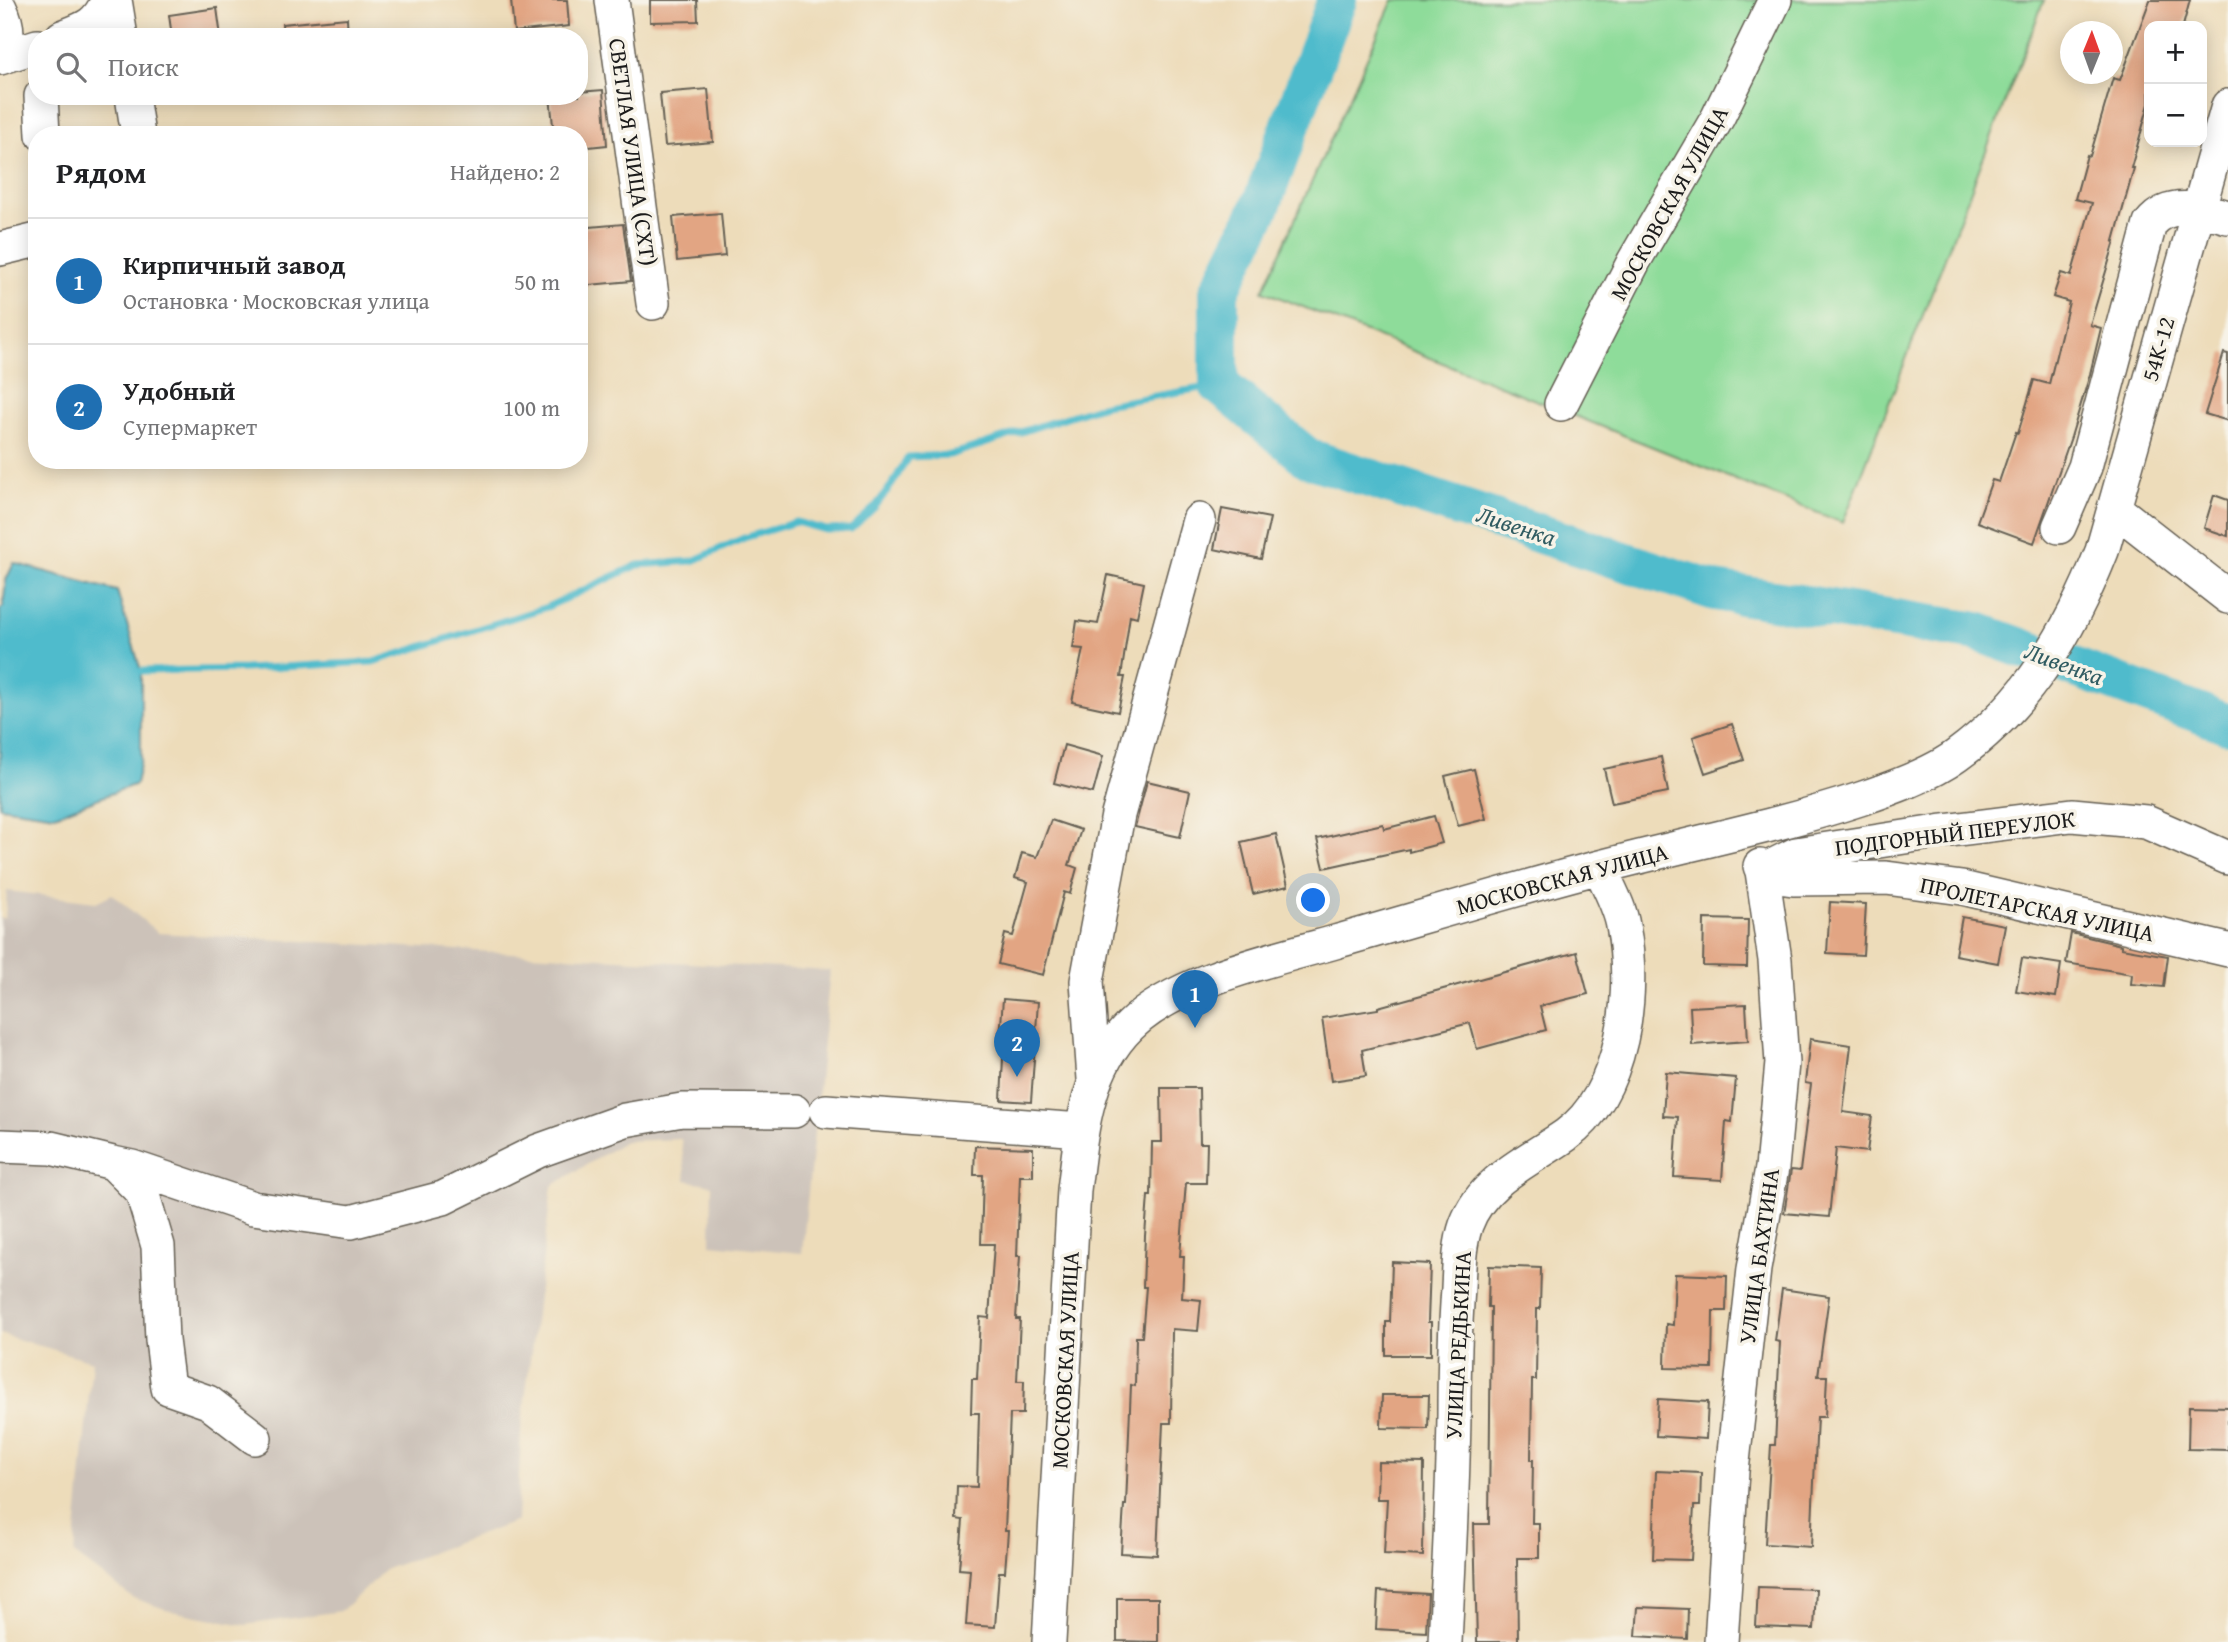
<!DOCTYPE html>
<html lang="ru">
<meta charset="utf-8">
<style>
body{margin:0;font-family:"Gentium Book Plus",serif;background:#f6f6f6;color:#202124}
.controls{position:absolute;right:21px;top:21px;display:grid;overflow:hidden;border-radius:14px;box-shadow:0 4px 18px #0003}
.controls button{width:63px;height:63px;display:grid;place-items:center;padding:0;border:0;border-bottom:2px solid #e0e0e0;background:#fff;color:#202124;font:35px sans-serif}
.compass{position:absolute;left:2060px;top:21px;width:63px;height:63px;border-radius:50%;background:#fff;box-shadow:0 4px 18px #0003;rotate:1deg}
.you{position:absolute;left:1314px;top:901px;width:24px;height:24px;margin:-18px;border:5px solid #fff;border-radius:50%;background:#1a73e8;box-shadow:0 0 0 10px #1a73e833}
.badge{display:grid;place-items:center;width:46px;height:46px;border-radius:50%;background:#1f6fb2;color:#fff;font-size:23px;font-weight:700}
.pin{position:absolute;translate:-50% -58px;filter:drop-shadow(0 2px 4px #0008)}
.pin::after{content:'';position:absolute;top:37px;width:24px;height:21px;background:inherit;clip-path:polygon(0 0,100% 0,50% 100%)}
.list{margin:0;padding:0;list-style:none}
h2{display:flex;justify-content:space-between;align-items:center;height:91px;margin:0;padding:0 28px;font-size:30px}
h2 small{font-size:23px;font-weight:400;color:#757577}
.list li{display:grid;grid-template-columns:46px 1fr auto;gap:21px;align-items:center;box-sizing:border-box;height:126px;padding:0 28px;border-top:2px solid #e0e0e0}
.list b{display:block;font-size:26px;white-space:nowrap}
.list p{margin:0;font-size:23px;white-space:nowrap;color:#757577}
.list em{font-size:23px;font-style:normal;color:#757577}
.icon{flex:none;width:38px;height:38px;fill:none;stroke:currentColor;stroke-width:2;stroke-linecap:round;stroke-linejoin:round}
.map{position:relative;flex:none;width:2228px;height:1642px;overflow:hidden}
.search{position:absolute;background:#fff;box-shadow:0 4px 18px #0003;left:28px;top:28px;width:560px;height:77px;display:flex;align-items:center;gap:18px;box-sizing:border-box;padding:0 24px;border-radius:28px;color:#757577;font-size:26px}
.panel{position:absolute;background:#fff;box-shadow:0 4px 18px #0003;left:28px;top:126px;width:560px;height:343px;border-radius:28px}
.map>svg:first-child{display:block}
.industrial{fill:#ccc2b9}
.green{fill:#8edc9a;stroke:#557c5b;stroke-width:2}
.water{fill:#50bbcc;stroke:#366c74;stroke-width:2}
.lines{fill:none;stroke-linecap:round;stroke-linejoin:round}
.stream{stroke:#50bbcc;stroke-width:7}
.river{stroke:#50bbcc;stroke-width:40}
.building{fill:#e2a583}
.minor-casing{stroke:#655f53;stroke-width:36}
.minor{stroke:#fff;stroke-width:33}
.labels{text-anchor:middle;stroke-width:7;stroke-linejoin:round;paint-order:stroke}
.street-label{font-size:23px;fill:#1c1c1c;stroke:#f7f3e8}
.water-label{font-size:24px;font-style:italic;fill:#315c62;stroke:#f7f3e8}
</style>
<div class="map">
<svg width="2228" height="1642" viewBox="0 0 2228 1642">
<rect width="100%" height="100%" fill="#f7f3e8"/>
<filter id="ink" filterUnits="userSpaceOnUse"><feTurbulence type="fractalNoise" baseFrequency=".0143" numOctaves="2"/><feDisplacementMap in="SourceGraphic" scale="14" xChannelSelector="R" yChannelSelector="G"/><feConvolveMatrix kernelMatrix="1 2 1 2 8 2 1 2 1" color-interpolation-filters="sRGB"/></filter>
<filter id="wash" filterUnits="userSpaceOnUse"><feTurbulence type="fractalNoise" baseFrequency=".00686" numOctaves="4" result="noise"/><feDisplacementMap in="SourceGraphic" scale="28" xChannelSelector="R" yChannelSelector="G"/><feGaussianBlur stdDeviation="1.57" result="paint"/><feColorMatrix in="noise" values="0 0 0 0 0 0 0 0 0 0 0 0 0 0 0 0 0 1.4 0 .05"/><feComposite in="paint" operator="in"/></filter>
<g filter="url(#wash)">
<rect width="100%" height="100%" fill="#eddcba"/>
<!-- industrial -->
<path class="industrial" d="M7 891 96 902 112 894 158 933 830 971 802 1253 711 1244 712 1185 686 1180 681 1139 625 1141 552 1186 521 1431 517 1521 386 1569 341 1611 245 1625 171 1611 133 1598 74 1554 92 1361 0 1334V918H5Z"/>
<!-- green -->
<path class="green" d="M1393 0H2044L1843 523 1263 291Z"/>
<!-- water -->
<path class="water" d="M14 563 117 591 141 671V760L136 784 55 815 0 807V609L3 607 6 580Z"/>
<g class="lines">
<!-- stream -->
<path class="stream" d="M135 673 141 671 245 669 373 662 547 607 638 565 693 561 744 538 796 522 826 530 851 529 875 507 893 483 908 457 950 455 1104 405 1219 385"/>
<!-- river -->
<path class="river" d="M1337 0 1260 208 1219 292V385L1308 458 1715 591 1978 632 2228 724"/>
</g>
<g id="blocks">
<!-- building -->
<path class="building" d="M511 0H567L569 26 514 32Z
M650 0H697L698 21 650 22Z
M2150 0H2190L2183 26H2149V104L2131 168H2134L2114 241H2115L2090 325 2101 328 2090 374 2071 437 2034 543 1977 522 1992 480 1999 482 2016 432 2018 433 2034 380 2049 384 2069 302 2053 297 2061 273 2071 276 2092 203 2075 199 2087 155 2090 156 2113 78 2120 80Z
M217 8 221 37H172L169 15Z
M347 18 348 37H283L282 24Z
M708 89 713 142 665 146 660 93Z
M603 90 607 145 579 148V135H554L550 96H579V92Z
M721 213 725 256 677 261 673 217Z
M623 224 631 281 579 286V228Z
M2224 353 2228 354V421L2205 414Z
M2214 495 2228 500V536L2204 528Z
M1222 509 1270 518 1261 559 1214 549Z
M1108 575 1144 583 1137 617 1130 615 1121 677H1125L1118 712 1072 702 1083 649 1073 648 1077 621 1098 624Z
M1732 724 1744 760 1705 773 1693 737Z
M1064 745 1103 756 1093 793 1054 783Z
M1661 757 1668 792 1612 803 1604 769Z
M1474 769 1486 819 1458 826 1445 776Z
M1147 781 1190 791 1180 837 1135 827Z
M1434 816 1442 843 1409 852V849L1324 868 1317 839 1383 824 1384 829Z
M1051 820 1081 830 1069 865 1077 868 1070 894 1064 892 1043 975 998 964 1005 934 1013 936 1028 882 1015 878 1022 853 1037 857Z
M1276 834 1288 886 1253 894 1241 842Z
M1830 902 1866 904 1863 955 1827 953Z
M1962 917 2005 925 1998 963 1955 955Z
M1704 919 1748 920 1747 967 1703 966Z
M2071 933 2121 945V948L2168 956 2164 987 2131 984 2132 974 2066 963Z
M1577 952 1588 994 1540 1006 1546 1030 1477 1049 1470 1023 1362 1050 1366 1076 1331 1081 1322 1018 1378 1009V1007Z
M2022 958 2061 964 2056 997 2016 991Z
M1003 999 1038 1002 1031 1102 1001 1100 1004 1037 1000 1036Z
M1746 1004 1748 1041 1692 1045 1690 1007Z
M1810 1039 1851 1045 1843 1112 1872 1116 1867 1152 1836 1148 1829 1217 1784 1213 1791 1170 1800 1171 1811 1084 1805 1083Z
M1666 1072 1736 1078 1732 1122 1726 1121 1722 1180 1674 1177 1678 1117 1663 1116Z
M1161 1088H1199L1200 1143H1207L1206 1183H1186L1180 1256H1184L1182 1298 1201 1300 1198 1331 1172 1329 1171 1423H1163L1157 1555 1121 1553 1124 1505H1126L1131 1385 1135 1386 1136 1337H1142L1146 1287H1143L1145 1236 1148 1196H1151L1152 1142H1162Z
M975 1146 1033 1148V1176H1020L1017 1256H1020L1016 1319H1020L1017 1381H1024L1023 1414H1010L1005 1531H1008L1005 1572H999L995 1627 966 1625 970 1570 959 1569 963 1520 956 1519 957 1486 977 1487 979 1413H971L972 1379H977L980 1317 989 1318 994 1244H981L983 1175H974Z
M1392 1262 1430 1264 1428 1322H1431V1355H1386V1322H1390Z
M1489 1266 1541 1268 1540 1309H1537L1536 1380H1532L1531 1460H1533L1532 1523H1539V1558H1517L1518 1642H1477L1474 1524H1489L1491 1307H1488Z
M1675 1274 1727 1276 1726 1311H1713L1712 1369 1665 1368 1666 1324 1673 1325Z
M1782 1289 1829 1296 1818 1376H1827L1825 1417H1817L1811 1547 1765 1544 1771 1445H1775L1780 1342 1775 1341Z
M1382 1395H1429L1428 1429 1381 1428Z
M1658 1399 1708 1402 1706 1439 1656 1436Z
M2189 1406 2228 1407V1450L2188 1449Z
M1378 1462 1424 1463 1423 1556 1384 1554 1387 1499H1377Z
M1656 1471 1701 1473 1700 1506H1694L1691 1560 1653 1559Z
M1758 1587 1816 1589 1814 1629 1756 1627Z
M1378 1591 1428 1594 1426 1632 1376 1629Z
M1117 1598H1158V1642L1117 1641Z
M1638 1607 1688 1609 1687 1639 1636 1636Z"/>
</g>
</g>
<g filter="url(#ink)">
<use href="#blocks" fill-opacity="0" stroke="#655f53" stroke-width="2"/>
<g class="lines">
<!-- minor casing -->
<g class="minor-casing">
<path id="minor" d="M115 0 121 37
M612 0 653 303
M0 8C8 24 11 39 0 54
M62 37C86 28 97 25 108 0
M0 58 37 46
M41 96 43 135
M132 96 138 135
M0 249 37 240
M1561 404 1634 261 1718 117 1775 0
M2114 508 2228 597
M2059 527 2085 467 2150 224C2169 199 2203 210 2228 217
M1760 866 1762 871 1778 877 1793 879 1886 878 1962 888 2228 950
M1094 1079 1087 981 1118 815 1199 520
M826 1111 1081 1130
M0 1146 51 1148 113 1163 142 1192 158 1246 162 1340 168 1388 208 1402 255 1438
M113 1163 132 1167 253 1208 351 1222 443 1198 538 1151 625 1120 682 1110 794 1111
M1049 1642 1074 1190C1081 1133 1086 1069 1130 1026 1175 981 1274 959 1335 942 1423 917 1511 890 1600 867 1687 844 1775 827 1860 799 1890 789 1930 775 1956 756 2028 704 2070 632 2102 551L2228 106
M1445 1642C1449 1566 1453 1491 1454 1415 1454 1372 1455 1330 1458 1288 1459 1268 1459 1245 1466 1225 1483 1179 1529 1161 1566 1135 1624 1093 1636 991 1623 926 1620 906 1607 885 1600 867
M1721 1642 1732 1471 1754 1269 1772 1168 1782 1063 1775 960 1762 871 1796 854 1943 831 2072 815 2146 822 2228 858"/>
</g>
<!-- minor -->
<use href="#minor" class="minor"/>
</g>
</g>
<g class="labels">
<!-- street labels -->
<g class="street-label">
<text transform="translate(633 152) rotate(82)" y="8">СВЕТЛАЯ УЛИЦА (СХТ)</text>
<text transform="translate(1669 203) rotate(-61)" y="8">МОСКОВСКАЯ УЛИЦА</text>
<text transform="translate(2158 349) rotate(-74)" y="8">54K-12</text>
<text transform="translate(1955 833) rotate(-7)" y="8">ПОДГОРНЫЙ ПЕРЕУЛОК</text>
<text transform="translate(1562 879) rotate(-15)" y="8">МОСКОВСКАЯ УЛИЦА</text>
<text transform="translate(2037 909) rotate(12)" y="8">ПРОЛЕТАРСКАЯ УЛИЦА</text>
<text transform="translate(1759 1256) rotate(-82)" y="8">УЛИЦА БАХТИНА</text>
<text transform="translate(1458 1345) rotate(-87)" y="8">УЛИЦА РЕДЬКИНА</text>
<text transform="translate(1065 1360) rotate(-87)" y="8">МОСКОВСКАЯ УЛИЦА</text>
</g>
<!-- water labels -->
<g class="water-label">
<text transform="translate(1516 526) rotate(18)" y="8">Ливенка</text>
<text transform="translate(2064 664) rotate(20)" y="8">Ливенка</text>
</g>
</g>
</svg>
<div class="controls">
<button>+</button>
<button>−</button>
</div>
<svg class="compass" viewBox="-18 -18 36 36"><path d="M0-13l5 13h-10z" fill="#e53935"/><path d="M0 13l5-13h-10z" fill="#757577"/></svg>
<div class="you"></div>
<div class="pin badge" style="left:1195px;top:1028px">1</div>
<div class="pin badge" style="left:1017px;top:1077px">2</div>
<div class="search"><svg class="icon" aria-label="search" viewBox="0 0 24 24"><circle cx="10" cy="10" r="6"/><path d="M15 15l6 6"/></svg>Поиск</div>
<section class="panel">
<h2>Рядом<small>Найдено: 2</small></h2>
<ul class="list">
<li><span class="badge">1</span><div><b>Кирпичный завод</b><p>Остановка · Московская улица</p></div><em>50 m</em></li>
<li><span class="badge">2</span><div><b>Удобный</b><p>Супермаркет</p></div><em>100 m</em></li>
</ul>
</section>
</div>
